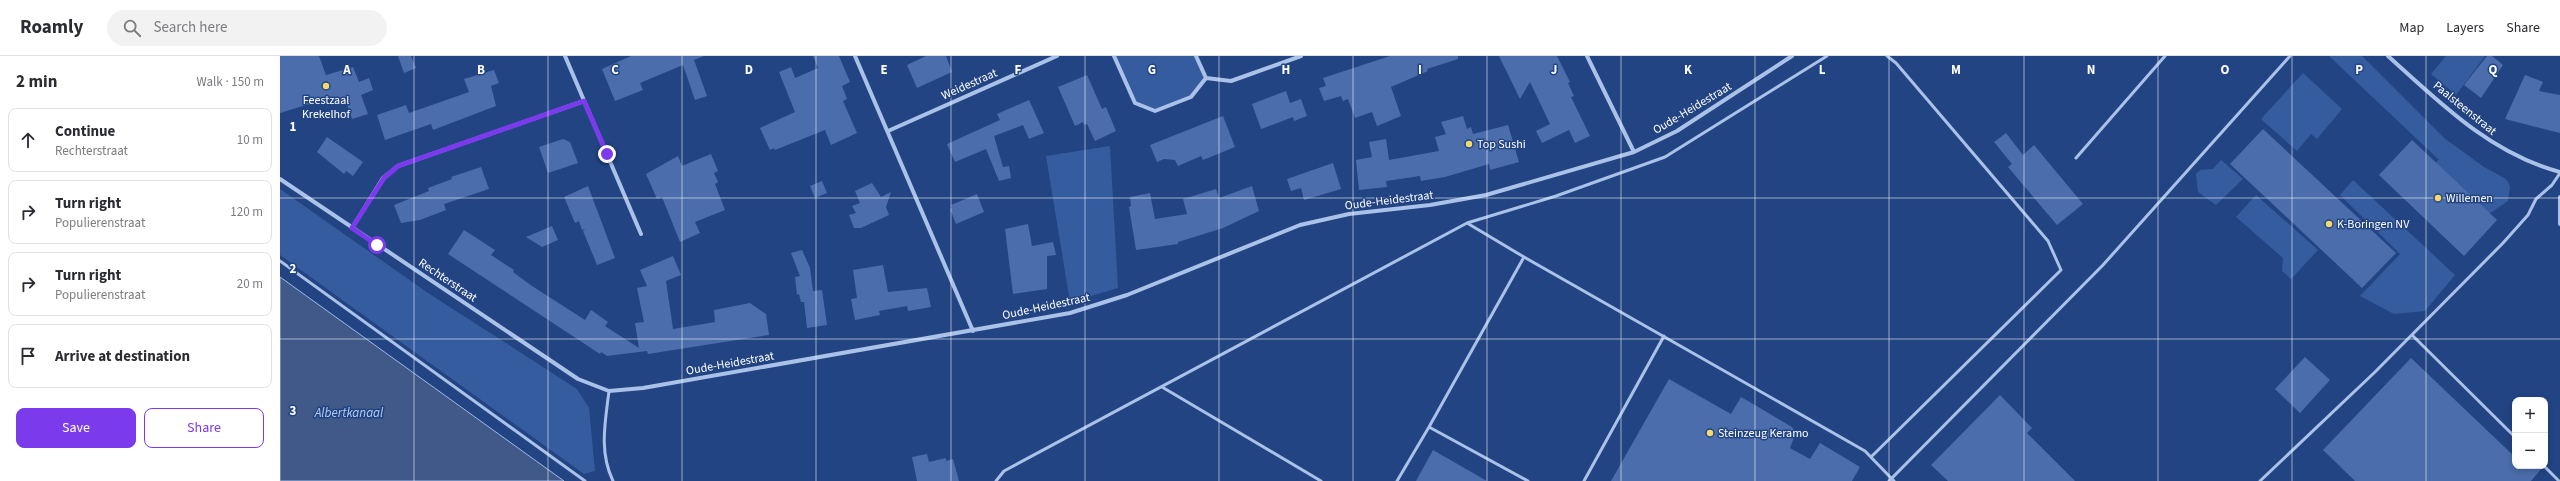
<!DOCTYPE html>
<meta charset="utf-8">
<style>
body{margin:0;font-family:"Source Sans 3",sans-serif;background:#f2f2f3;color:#2b2b33}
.controls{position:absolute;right:12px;bottom:12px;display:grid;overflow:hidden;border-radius:8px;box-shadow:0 2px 6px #0003}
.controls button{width:36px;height:36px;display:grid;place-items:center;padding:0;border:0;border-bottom:1px solid #e1e1e2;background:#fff;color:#2b2b33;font:20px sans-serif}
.stop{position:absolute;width:12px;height:12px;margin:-9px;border:3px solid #7c3aed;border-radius:50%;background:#fff}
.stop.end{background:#7c3aed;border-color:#fff;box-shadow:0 1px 4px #0008}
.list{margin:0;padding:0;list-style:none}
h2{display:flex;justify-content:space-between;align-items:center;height:52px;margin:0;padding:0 16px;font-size:17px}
h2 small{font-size:13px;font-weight:400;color:#7c7c81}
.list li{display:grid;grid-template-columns:26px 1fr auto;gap:12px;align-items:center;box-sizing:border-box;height:64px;margin:0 8px 8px;padding:0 8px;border:1px solid #e1e1e2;border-radius:8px}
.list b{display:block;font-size:15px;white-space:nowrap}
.list p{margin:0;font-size:13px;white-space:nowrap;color:#7c7c81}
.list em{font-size:13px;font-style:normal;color:#7c7c81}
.actions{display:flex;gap:8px;padding:12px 16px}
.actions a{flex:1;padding:9px 0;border:1px solid #7c3aed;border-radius:8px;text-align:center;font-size:14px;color:#7c3aed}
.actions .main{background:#7c3aed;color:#fff}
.icon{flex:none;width:22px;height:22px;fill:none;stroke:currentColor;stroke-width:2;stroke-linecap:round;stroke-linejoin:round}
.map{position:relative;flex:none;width:2280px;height:425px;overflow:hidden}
header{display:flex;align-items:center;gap:24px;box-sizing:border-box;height:56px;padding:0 20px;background:#fff;border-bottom:1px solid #e1e1e2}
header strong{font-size:19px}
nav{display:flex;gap:22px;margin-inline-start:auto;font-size:14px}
.search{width:280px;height:36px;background:#f2f2f3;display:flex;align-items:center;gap:10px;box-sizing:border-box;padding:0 14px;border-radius:22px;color:#7c7c81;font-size:15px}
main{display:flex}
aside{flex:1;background:#fff}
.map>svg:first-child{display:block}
.green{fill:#365ca0}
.water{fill:#405988;stroke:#9ebae9}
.building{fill:#4b6dab}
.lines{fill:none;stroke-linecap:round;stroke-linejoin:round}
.lane{stroke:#aac1e8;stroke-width:3}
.street{stroke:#aac1e8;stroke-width:4}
.route{stroke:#7c3aed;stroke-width:5}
.grid{fill:none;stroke:#fff;stroke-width:1;stroke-opacity:0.55}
.poi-dot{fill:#f4d96c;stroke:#224483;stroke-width:1.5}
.labels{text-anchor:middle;stroke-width:3;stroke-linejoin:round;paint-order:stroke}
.street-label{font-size:12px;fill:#fff;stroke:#224483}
.poi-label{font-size:12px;fill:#fff;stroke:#224483;text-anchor:start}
.water-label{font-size:13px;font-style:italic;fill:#b6cbf0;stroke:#224483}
.grid-label{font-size:13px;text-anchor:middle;font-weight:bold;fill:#fff;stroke:#224483;stroke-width:3;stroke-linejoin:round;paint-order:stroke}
</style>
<header>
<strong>Roamly</strong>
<div class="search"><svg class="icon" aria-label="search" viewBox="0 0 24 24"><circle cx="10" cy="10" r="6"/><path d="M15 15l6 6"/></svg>Search here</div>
<nav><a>Map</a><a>Layers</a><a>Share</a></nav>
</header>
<main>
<aside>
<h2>2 min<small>Walk · 150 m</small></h2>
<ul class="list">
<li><svg class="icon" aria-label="ahead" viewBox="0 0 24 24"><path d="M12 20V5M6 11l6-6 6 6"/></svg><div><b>Continue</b><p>Rechterstraat</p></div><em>10 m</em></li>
<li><svg class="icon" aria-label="right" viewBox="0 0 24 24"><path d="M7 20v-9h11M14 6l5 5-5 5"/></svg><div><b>Turn right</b><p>Populierenstraat</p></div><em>120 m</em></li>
<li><svg class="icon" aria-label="right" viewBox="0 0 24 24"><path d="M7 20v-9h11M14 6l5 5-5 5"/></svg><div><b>Turn right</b><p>Populierenstraat</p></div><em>20 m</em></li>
<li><svg class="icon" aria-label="arrive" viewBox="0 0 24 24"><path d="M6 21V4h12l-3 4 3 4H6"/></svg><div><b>Arrive at destination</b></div></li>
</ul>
<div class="actions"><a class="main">Save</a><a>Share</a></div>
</aside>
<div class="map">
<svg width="2280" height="425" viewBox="0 0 2280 425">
<rect width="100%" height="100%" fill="#224483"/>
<!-- green -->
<path class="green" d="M834 0H916L926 22 911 41 875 55 855 47Z
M2049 0H2082L2164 82 2204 111 2226 123 2230 130 2228 145 2209 158 2152 112 2159 103 2157 102Z
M2166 0H2205L2176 39 2151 18Z
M2023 17 2062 53 2037 83 2031 78 2017 95 1981 63Z
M830 90 838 232 790 246 766 100Z
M1941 104 1963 123 1936 149 1918 136 1916 118 1920 114 1933 113Z
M2073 124 2175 219 2145 255 2114 258 2080 240 2120 198 2060 139Z
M0 133 148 237 297 333 309 352 315 415 304 418 0 199Z
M1976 139 2038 194 2011 223 2002 215 2003 202 1956 161Z"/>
<!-- water -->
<path class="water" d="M0 221 284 425H0Z"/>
<!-- building -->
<path class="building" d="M0 0H39L46 19 73 11 79 26 89 22 93 34 81 39 88 58 72 63 66 45 55 49 52 41 0 57Z
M118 0H131L136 12 124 17Z
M351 0H424L414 4 427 40 415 44 403 9 360 27 363 34 335 45 322 13Z
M533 0H559L570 26 562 30 567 43 563 45 577 77 551 89 545 74 495 94 494 92 490 94 480 72 515 56 499 16 511 11 515 22 538 12Z
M646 0H666L672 16 637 32 627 9Z
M1110 0H1178V3L1147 13 1148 15 1111 31 1121 60 1097 70 1092 56 1075 62 1068 43 1063 45 1061 40 1044 45 1039 32 1046 30 1043 22Z
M1219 0H1277L1290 26 1288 27 1294 40 1291 41 1310 80 1295 87 1289 74 1262 87 1256 75 1270 68 1250 26 1240 43Z
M2207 0H2212L2223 9 2201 42 2184 29Z
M214 14 219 27 211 30 216 50 153 74 151 68 105 84 97 59 126 49 129 57 189 36 184 23Z
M807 19 822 53 826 51 836 75 815 85 807 68 804 69 803 66 795 70 778 31Z
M2245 19 2263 26 2259 35 2280 39V77L2225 63Z
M1006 35 1010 47 1021 43 1027 60 1014 65 1013 61 981 73 972 48Z
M749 44 764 77 749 83 743 69 714 80 723 111 729 110 731 122 719 125 706 93 675 106 667 88 720 64 717 58Z
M943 60 955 91 923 104 921 100 898 110 895 104 884 103 877 106 870 89Z
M1183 60 1187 73 1191 71 1193 78 1228 69 1239 106 1210 114 1209 108 1165 121 1141 125 1140 120 1106 125 1107 131 1079 134 1076 104 1092 101 1089 86 1106 83 1109 104 1159 95 1155 81 1166 78 1161 66Z
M1983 73 2116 197 2082 232 1950 108Z
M1726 77 1743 99 1754 89 1803 148 1777 169 1728 111 1732 108 1714 86Z
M47 81 83 106 73 120 66 115 64 118 37 96Z
M283 83 290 86 298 107 268 117 259 91Z
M2132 84 2217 164 2184 200 2099 119Z
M431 98 438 115 434 117 438 126 435 128 445 154 415 166 420 177 400 186 382 141 377 143 366 118 398 100 402 110Z
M1053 107 1061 133 1024 144 1021 132 1011 135 1007 123Z
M201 111 209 133 164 148 166 154 140 164 121 167 114 149 149 135 148 132 172 123 171 121Z
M542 125 547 137 535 142 530 130Z
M592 127 601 141 611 136 606 151 609 159 581 172H574L569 159 576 157 572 150 580 147 575 135Z
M308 130 335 202 317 209 303 175 305 173 302 174 299 165 295 167 284 141Z
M972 130 979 155 943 172 898 186V188L856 194 849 151 851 150 850 141 870 137 875 163 907 158 903 143 936 133 939 142Z
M697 138 704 156 676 168 670 153 672 152 671 149Z
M748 168 752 190 773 186 776 199 767 200V233L733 238 725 173Z
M272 170 278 184 262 191 246 181Z
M184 174 215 194 211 199 234 214 233 216 252 230 305 264 311 254 328 266 325 270 359 292 355 267 364 266 357 232 367 230 360 214 393 200 401 219 386 225 393 273 435 266 434 254 470 247 486 258 489 279 368 298 367 295 327 300 321 296 320 298 168 198Z
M522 194 530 212 533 235 542 234 547 269 527 272 524 246H521L519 238 517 239 515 221 520 220 511 197Z
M603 209 608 236 647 232 651 251 628 255 627 250 599 255 600 259 575 264 571 243 577 242 573 214Z
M2025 301 2050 324 2020 357 1995 333Z
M2131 302 2235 401V410H2261L2262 412 2251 425H2075L2043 394Z
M1389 323 1451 358 1461 341 1480 352 1512 371 1516 376 1510 392 1530 403 1540 387 1580 411 1572 425H1331Z
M1720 339 1752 372 1747 377 1795 425H1668L1651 409Z
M1153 394 1207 425H1136Z
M647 398 649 406 666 402V405L673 403 679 425H637L632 401Z"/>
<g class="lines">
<!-- lane -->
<path class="lane" d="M1796 102 1885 0
M1187 167 1276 140 1385 101 1547 0
M0 205 305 425
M2132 279 2235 381
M882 331 1041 425
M329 335C325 367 319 396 333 425
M1149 371 1248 425
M1591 401 1781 214 1768 185 1616 7 1607 0
M2264 410 2279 425
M716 425 724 415 1187 167 1244 201
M1117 425 1149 371 1244 201 1585 395 1614 425
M1304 425 1384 280
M1609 425 1823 209 2010 0
M1980 425 2095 316 2223 187 2248 159 2256 143 2272 129 2280 117"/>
<!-- street -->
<path class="street" d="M285 0 361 178
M575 0 693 275
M834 0 855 47 875 55 911 41 926 22 916 0
M1307 0 1354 96
M2108 0C2160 47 2211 98 2280 116
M926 22 951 25 1021 0
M608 75 777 0
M0 123 298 323 329 335 363 332 790 257 847 239 1020 169 1069 158 1150 149 1206 139 1354 96 1397 75 1512 0
M2280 141V168
M72 172 103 122 118 110 304 45"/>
</g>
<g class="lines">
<!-- route -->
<path class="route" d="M97 189 72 172 104 122 118 110 304 45 327 98"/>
</g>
<!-- grid -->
<path class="grid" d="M134 0V425M268 0V425M402 0V425M536 0V425M671 0V425M805 0V425M939 0V425M1073 0V425M1207 0V425M1341 0V425M1475 0V425M1609 0V425M1744 0V425M1878 0V425M2012 0V425M2146 0V425M0 142H2280M0 283H2280"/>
<!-- markers -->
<g class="poi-dot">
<circle cx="46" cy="30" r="4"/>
<circle cx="1189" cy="88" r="4"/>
<circle cx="2158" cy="142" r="4"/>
<circle cx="2049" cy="168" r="4"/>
<circle cx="1430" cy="377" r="4"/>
</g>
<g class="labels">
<!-- street labels -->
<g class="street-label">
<text transform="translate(689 28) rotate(-24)" y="4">Weidestraat</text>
<text transform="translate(1412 52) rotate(-31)" y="4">Oude-Heidestraat</text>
<text transform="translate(2185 52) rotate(39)" y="4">Paalsteenstraat</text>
<text transform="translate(1109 144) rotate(-7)" y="4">Oude-Heidestraat</text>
<text transform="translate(168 224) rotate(34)" y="4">Rechterstraat</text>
<text transform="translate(766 250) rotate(-12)" y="4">Oude-Heidestraat</text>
<text transform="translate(450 307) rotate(-10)" y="4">Oude-Heidestraat</text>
</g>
<!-- poi labels -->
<g class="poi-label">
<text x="46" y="48" text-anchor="middle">Feestzaal<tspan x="46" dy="14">Krekelhof</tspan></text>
<text x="1197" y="92">Top Sushi</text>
<text x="2166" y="146">Willemen</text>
<text x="2057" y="172">K-Boringen NV</text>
<text x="1438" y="381">Steinzeug Keramo</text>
</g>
<!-- water labels -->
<g class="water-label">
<text x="69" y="361">Albertkanaal</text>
</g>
</g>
<g class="grid-label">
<text x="67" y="18">A</text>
<text x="201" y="18">B</text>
<text x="335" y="18">C</text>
<text x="469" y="18">D</text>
<text x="604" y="18">E</text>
<text x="738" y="18">F</text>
<text x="872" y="18">G</text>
<text x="1006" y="18">H</text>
<text x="1140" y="18">I</text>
<text x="1274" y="18">J</text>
<text x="1408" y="18">K</text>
<text x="1542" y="18">L</text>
<text x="1676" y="18">M</text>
<text x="1811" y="18">N</text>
<text x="1945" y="18">O</text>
<text x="2079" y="18">P</text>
<text x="2213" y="18">Q</text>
<text x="13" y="75">1</text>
<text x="13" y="217">2</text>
<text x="13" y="359">3</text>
</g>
</svg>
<div class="controls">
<button>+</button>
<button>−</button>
</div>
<div class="stop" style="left:97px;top:189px"></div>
<div class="stop end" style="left:327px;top:98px"></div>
</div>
</main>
